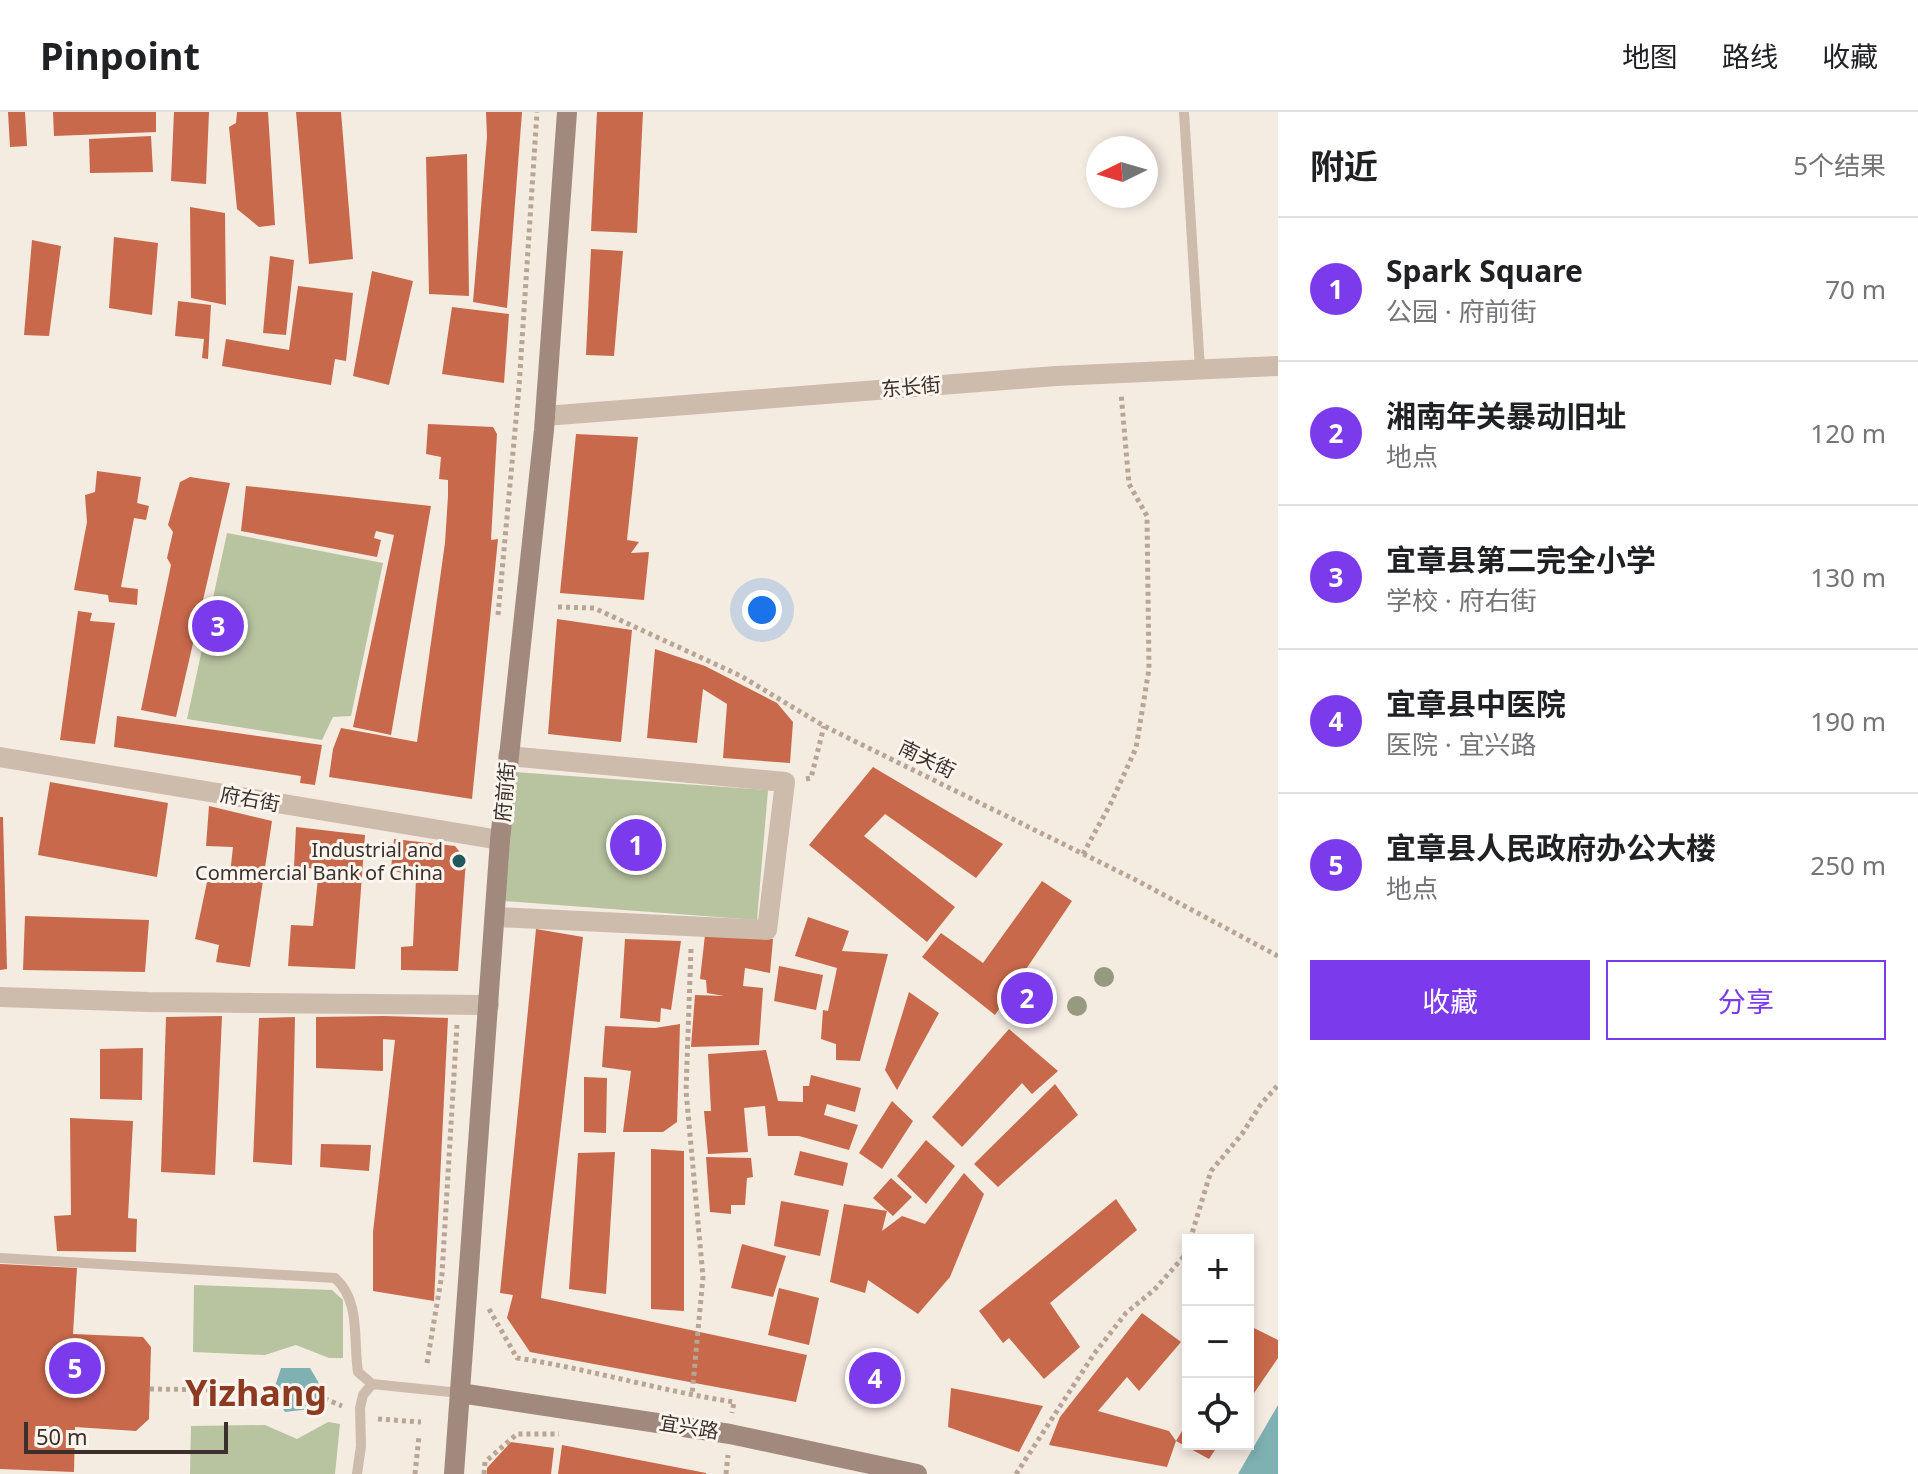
<!DOCTYPE html>
<html lang="zh">
<meta charset="utf-8">
<style>
body{margin:0;font-family:"Noto Sans","Noto Sans SC",sans-serif;background:#f6f6f6;color:#202124}
.controls{position:absolute;right:24px;bottom:24px;display:grid;overflow:hidden;border-radius:0px;box-shadow:0 4px 12px #0003}
.controls button{width:72px;height:72px;display:grid;place-items:center;padding:0;border:0;border-bottom:2px solid #e0e0e0;background:#fff;color:#202124;font:40px sans-serif}
.compass{position:absolute;left:1086px;top:24px;width:72px;height:72px;border-radius:50%;background:#fff;box-shadow:0 4px 12px #0003;rotate:265deg}
.scale{position:absolute;left:24px;bottom:20px;width:204px;box-sizing:border-box;padding-left:8px;border:4px solid #3b302b;border-top:0;font-size:22px;line-height:28px;white-space:nowrap;color:#3b302b;-webkit-text-stroke:6px #fbf5ee;paint-order:stroke}
.you{position:absolute;left:762px;top:498px;width:28px;height:28px;margin:-20px;border:6px solid #fff;border-radius:50%;background:#1a73e8;box-shadow:0 0 0 12px #1a73e833}
.badge{display:grid;place-items:center;width:52px;height:52px;border-radius:50%;background:#7c3aed;color:#fff;font-size:26px;font-weight:700}
.pin{position:absolute;translate:-50% -50%;border:4px solid #fff;box-shadow:0 2px 8px #0006}
.list{margin:0;padding:0;list-style:none}
h2{display:flex;justify-content:space-between;align-items:center;height:104px;margin:0;padding:0 32px;font-size:34px}
h2 small{font-size:26px;font-weight:400;color:#757577}
.list li{display:grid;grid-template-columns:52px 1fr auto;gap:24px;align-items:center;box-sizing:border-box;height:144px;padding:0 32px;border-top:2px solid #e0e0e0}
.list b{display:block;font-size:30px;white-space:nowrap}
.list p{margin:0;font-size:26px;white-space:nowrap;color:#757577}
.list em{font-size:26px;font-style:normal;color:#757577}
.actions{display:flex;gap:16px;padding:24px 32px}
.actions a{flex:1;padding:18px 0;border:2px solid #7c3aed;border-radius:0px;text-align:center;font-size:28px;color:#7c3aed}
.actions .main{background:#7c3aed;color:#fff}
.icon{flex:none;width:44px;height:44px;fill:none;stroke:currentColor;stroke-width:2;stroke-linecap:round;stroke-linejoin:round}
.map{position:relative;flex:none;width:1278px;height:1362px;overflow:hidden}
header{display:flex;align-items:center;gap:48px;box-sizing:border-box;height:112px;padding:0 40px;background:#fff;border-bottom:2px solid #e0e0e0}
header strong{font-size:38px}
nav{display:flex;gap:44px;margin-inline-start:auto;font-size:28px}
main{display:flex}
aside{flex:1;background:#fff}
.map>svg:first-child{display:block}
.green{fill:#b8c4a0}
.water{fill:#7fb0b2}
.building{fill:#c8694b}
.lines{fill:none;stroke-linecap:round;stroke-linejoin:round}
.path{stroke:#b9a596;stroke-width:5;stroke-dasharray:4 4;stroke-linecap:butt}
.lane{stroke:#cdbbac;stroke-width:10}
.street{stroke:#cdbbac;stroke-width:20}
.secondary{stroke:#a18a7d;stroke-width:20}
.tree{fill:#969b7f}
.poi-dot{fill:#1f5a5e;stroke:#fbf5ee;stroke-width:3}
.labels{text-anchor:middle;stroke-width:6;stroke-linejoin:round;paint-order:stroke}
.street-label{font-size:20px;fill:#3b302b;stroke:#fbf5ee}
.poi-label{font-size:20px;fill:#3b302b;stroke:#fbf5ee;text-anchor:end}
.town-label{font-size:36px;font-weight:bold;fill:#8c3b22;stroke:#fbf5ee}
</style>
<header>
<strong>Pinpoint</strong>
<nav><a>地图</a><a>路线</a><a>收藏</a></nav>
</header>
<main>
<div class="map">
<svg width="1278" height="1362" viewBox="0 0 1278 1362">
<rect width="100%" height="100%" fill="#f4ebe1"/>
<!-- green -->
<path class="green" d="M227 421 383 451 351 604 333 605 322 628 187 607Z
M514 660 768 678 757 808 503 789Z
M194 1173 332 1178 343 1188V1246H329L296 1233 265 1243 193 1240Z
M328 1310 340 1312 335 1362H190L191 1314 265 1313 297 1327Z"/>
<!-- water -->
<path class="water" d="M281 1256H310L323 1278 310 1297 285 1300 273 1280Z
M1278 1293V1362H1238Z"/>
<!-- building -->
<path class="building" d="M8 0H25L27 34 10 35Z
M53 0H156V20L54 24Z
M174 0H209L206 72 171 69Z
M237 0H268L275 113 259 115 237 97 229 15 236 11Z
M296 0H341L353 147 309 152Z
M486 0H522L507 196 473 190 487 25Z
M597 0H643L637 121 591 119Z
M151 24 153 60 90 61 89 27Z
M467 42 469 184 429 182 426 45Z
M190 95 225 101 226 193 191 186Z
M114 125 158 131 152 203 109 196Z
M32 128 61 134 49 224 24 223Z
M591 137 623 139 614 244 586 243Z
M270 144 294 148 286 223 263 221Z
M372 159 413 169 389 273 353 264Z
M298 174 353 181 346 249 335 247 331 273 222 254 226 227 289 238Z
M178 189 211 193 208 247 202 246 204 227 175 224Z
M452 195 509 202 504 271 442 262Z
M428 312 493 315 497 322 491 428 498 427 472 687 329 665 333 637 341 616 417 630 445 431 448 384V368L439 367 441 345 426 342Z
M576 322 638 325 627 428 639 430 631 441 649 440 644 488 560 481Z
M97 359 141 365 137 391 149 394 146 408 134 406 121 475 138 477 137 493 109 490 108 483 74 478 87 410 85 383 95 380Z
M190 365 230 371 176 605 141 598 171 453 167 446 173 420 168 413 180 370Z
M246 374 431 394 391 623 353 615 394 423 376 419 374 426 381 428 377 445 241 419Z
M78 499 92 501 90 509 115 511 95 632 60 628Z
M557 507 632 518 621 630 548 622Z
M655 537 705 554 777 591 793 610 790 651 723 646 727 592 703 577 697 631 647 626Z
M117 604 322 633 315 673 300 671 301 664 114 635Z
M873 655 1003 732 976 766 885 702 864 724 955 795 927 830 809 733Z
M50 670 168 691 157 765 38 743Z
M209 694 272 709 250 855 216 850 219 833 195 827 207 770 229 771 233 735 206 734Z
M0 705H3L7 857 0 858Z
M296 715 365 723 355 857 288 854 291 813 313 814 319 757 294 755Z
M394 727 455 734 466 748 458 859 401 858V835L413 834 416 767 391 757Z
M1042 769 1072 789 995 903 922 845 941 821 983 851Z
M25 804 149 808 145 860 23 858Z
M808 805 849 819 842 839 888 842 860 949 836 948V932L821 927 823 898 828 899 837 856 795 844Z
M536 817 583 825 541 1186 807 1243 796 1290 530 1240 507 1206 513 1183 500 1181Z
M705 823 773 827 770 861 745 856 743 874 763 876 759 933 691 935 695 883 724 884 707 881 706 868 700 867Z
M625 827 681 829 671 898 661 896 660 910 620 906Z
M779 854 823 863 816 898 774 889Z
M909 880 939 901 897 978 885 958Z
M222 904 215 1063 161 1060 166 905Z
M384 904 448 906 434 1189 373 1179V1120L395 928 383 927V959L316 956V905Z
M295 905 292 1053 253 1050 259 906Z
M680 912 677 1010 663 1020H623L631 959 602 955 605 914 655 916Z
M1009 917 1058 959 1032 982 1022 971 962 1035 932 1005Z
M143 936 142 988 100 987V937Z
M766 938 778 989 803 990V974H809L811 963 861 976 855 1000 827 992 824 1003 858 1013 849 1038 799 1024H768L765 994 744 996 748 1040 708 1042 704 999H711L708 942Z
M584 965 607 966 606 1021 584 1020Z
M1055 972 1078 1003 998 1075 974 1052Z
M892 989 913 1009 882 1057 859 1041Z
M70 1006 133 1009 128 1106 137 1107 136 1140 57 1139 54 1104 71 1103Z
M926 1028 955 1054 926 1092 897 1064Z
M321 1032 371 1033 369 1059 320 1055Z
M651 1037 684 1039V1199L651 1197Z
M800 1039 848 1051 843 1074 794 1063Z
M615 1040 606 1182 569 1177 578 1041Z
M706 1045 751 1046 753 1065 747 1066 745 1093H731V1102L710 1100Z
M964 1061 984 1082 950 1165 918 1202 868 1168 865 1181 830 1170 844 1092 887 1099 882 1119 902 1104 925 1112Z
M891 1066 912 1085 893 1104 873 1086Z
M1116 1087 1137 1118 1050 1191 1080 1235 1044 1267 1009 1226 1003 1231 979 1199Z
M781 1089 829 1098 820 1144 774 1134Z
M742 1132 786 1144 773 1185 731 1176Z
M0 1152 77 1156 73 1222 143 1225 151 1235 149 1307 136 1319 75 1315 74 1360 0 1357Z
M779 1176 819 1186 809 1233 768 1223Z
M1142 1201 1181 1230 1139 1279 1127 1265 1098 1299 1169 1319 1176 1329 1167 1355 1049 1333 1060 1305Z
M1248 1213 1278 1228V1246L1248 1290Z
M951 1276 1043 1294 1019 1340 948 1315Z
M1188 1309V1332H1219L1209 1347 1176 1329Z
M511 1330 554 1336 551 1362H487V1356Z
M562 1333 706 1361V1362H558Z"/>
<g class="lines">
<!-- path -->
<path class="path" d="M558 495 594 496 741 564 824 614 1134 767 1278 844
M498 503 519 275 537 0
M806 667 811 666 824 614
M1083 742 1111 691 1136 636 1149 557 1147 404 1129 372 1121 281
M691 837 686 979 703 1165 692 1283
M1190 1128 1211 1059 1242 1022 1261 992 1278 973
M489 1197 517 1246C590 1257 661 1279 734 1290L732 1301
M427 1251 442 1162 457 913
M150 1277 307 1279 342 1294
M378 1307 421 1310
M415 1362 419 1324
M484 1362 485 1350 517 1322H559
M726 1362 728 1343
M1016 1362 1094 1242 1126 1201 1154 1178 1186 1142 1188 1135"/>
<!-- lane -->
<path class="lane" d="M1184 0 1200 257
M0 1146 335 1166C361 1189 353 1228 358 1260L372 1272 460 1281
M357 1362 361 1334 360 1296 363 1283 372 1272"/>
<!-- street -->
<path class="street" d="M545 304 1056 264 1278 254
M0 645 500 728
M496 805 767 818 785 670 508 644
M0 885 148 890 489 893"/>
<!-- secondary -->
<path class="secondary" d="M460 1281 730 1322 917 1362
M454 1362 500 728 544 318 567 0"/>
</g>
<!-- trees -->
<g class="tree">
<circle cx="1104" cy="865" r="10"/>
<circle cx="1077" cy="894" r="10"/>
</g>
<!-- markers -->
<circle class="poi-dot" cx="459" cy="749" r="8"/>
<g class="labels">
<!-- street labels -->
<g class="street-label">
<text transform="translate(911 275) rotate(-5)" y="7">东长街</text>
<text transform="translate(927 647) rotate(26)" y="7">南关街</text>
<text transform="translate(505 680) rotate(-85)" y="7">府前街</text>
<text transform="translate(250 687) rotate(10)" y="7">府右街</text>
<text transform="translate(689 1315) rotate(9)" y="7">宜兴路</text>
</g>
<!-- poi labels -->
<g class="poi-label">
<text x="443" y="745">Industrial and<tspan x="443" dy="23">Commercial Bank of China</tspan></text>
</g>
<!-- town labels -->
<g class="town-label">
<text x="256" y="1294">Yizhang</text>
</g>
</g>
</svg>
<div class="controls">
<button>+</button>
<button>−</button>
<button><svg class="icon" aria-label="locate" viewBox="0 0 24 24"><circle cx="12" cy="12" r="6"/><path d="M12 2v4M12 18v4M2 12h4M18 12h4"/></svg></button>
</div>
<svg class="compass" viewBox="-18 -18 36 36"><path d="M0-13l5 13h-10z" fill="#e53935"/><path d="M0 13l5-13h-10z" fill="#757577"/></svg>
<div class="scale">50 m</div>
<div class="you"></div>
<div class="pin badge" style="left:636px;top:733px">1</div>
<div class="pin badge" style="left:1027px;top:886px">2</div>
<div class="pin badge" style="left:218px;top:514px">3</div>
<div class="pin badge" style="left:875px;top:1266px">4</div>
<div class="pin badge" style="left:75px;top:1256px">5</div>
</div>
<aside>
<h2>附近<small>5个结果</small></h2>
<ul class="list">
<li><span class="badge">1</span><div><b>Spark Square</b><p>公园 · 府前街</p></div><em>70 m</em></li>
<li><span class="badge">2</span><div><b>湘南年关暴动旧址</b><p>地点</p></div><em>120 m</em></li>
<li><span class="badge">3</span><div><b>宜章县第二完全小学</b><p>学校 · 府右街</p></div><em>130 m</em></li>
<li><span class="badge">4</span><div><b>宜章县中医院</b><p>医院 · 宜兴路</p></div><em>190 m</em></li>
<li><span class="badge">5</span><div><b>宜章县人民政府办公大楼</b><p>地点</p></div><em>250 m</em></li>
</ul>
<div class="actions"><a class="main">收藏</a><a>分享</a></div>
</aside>
</main>
